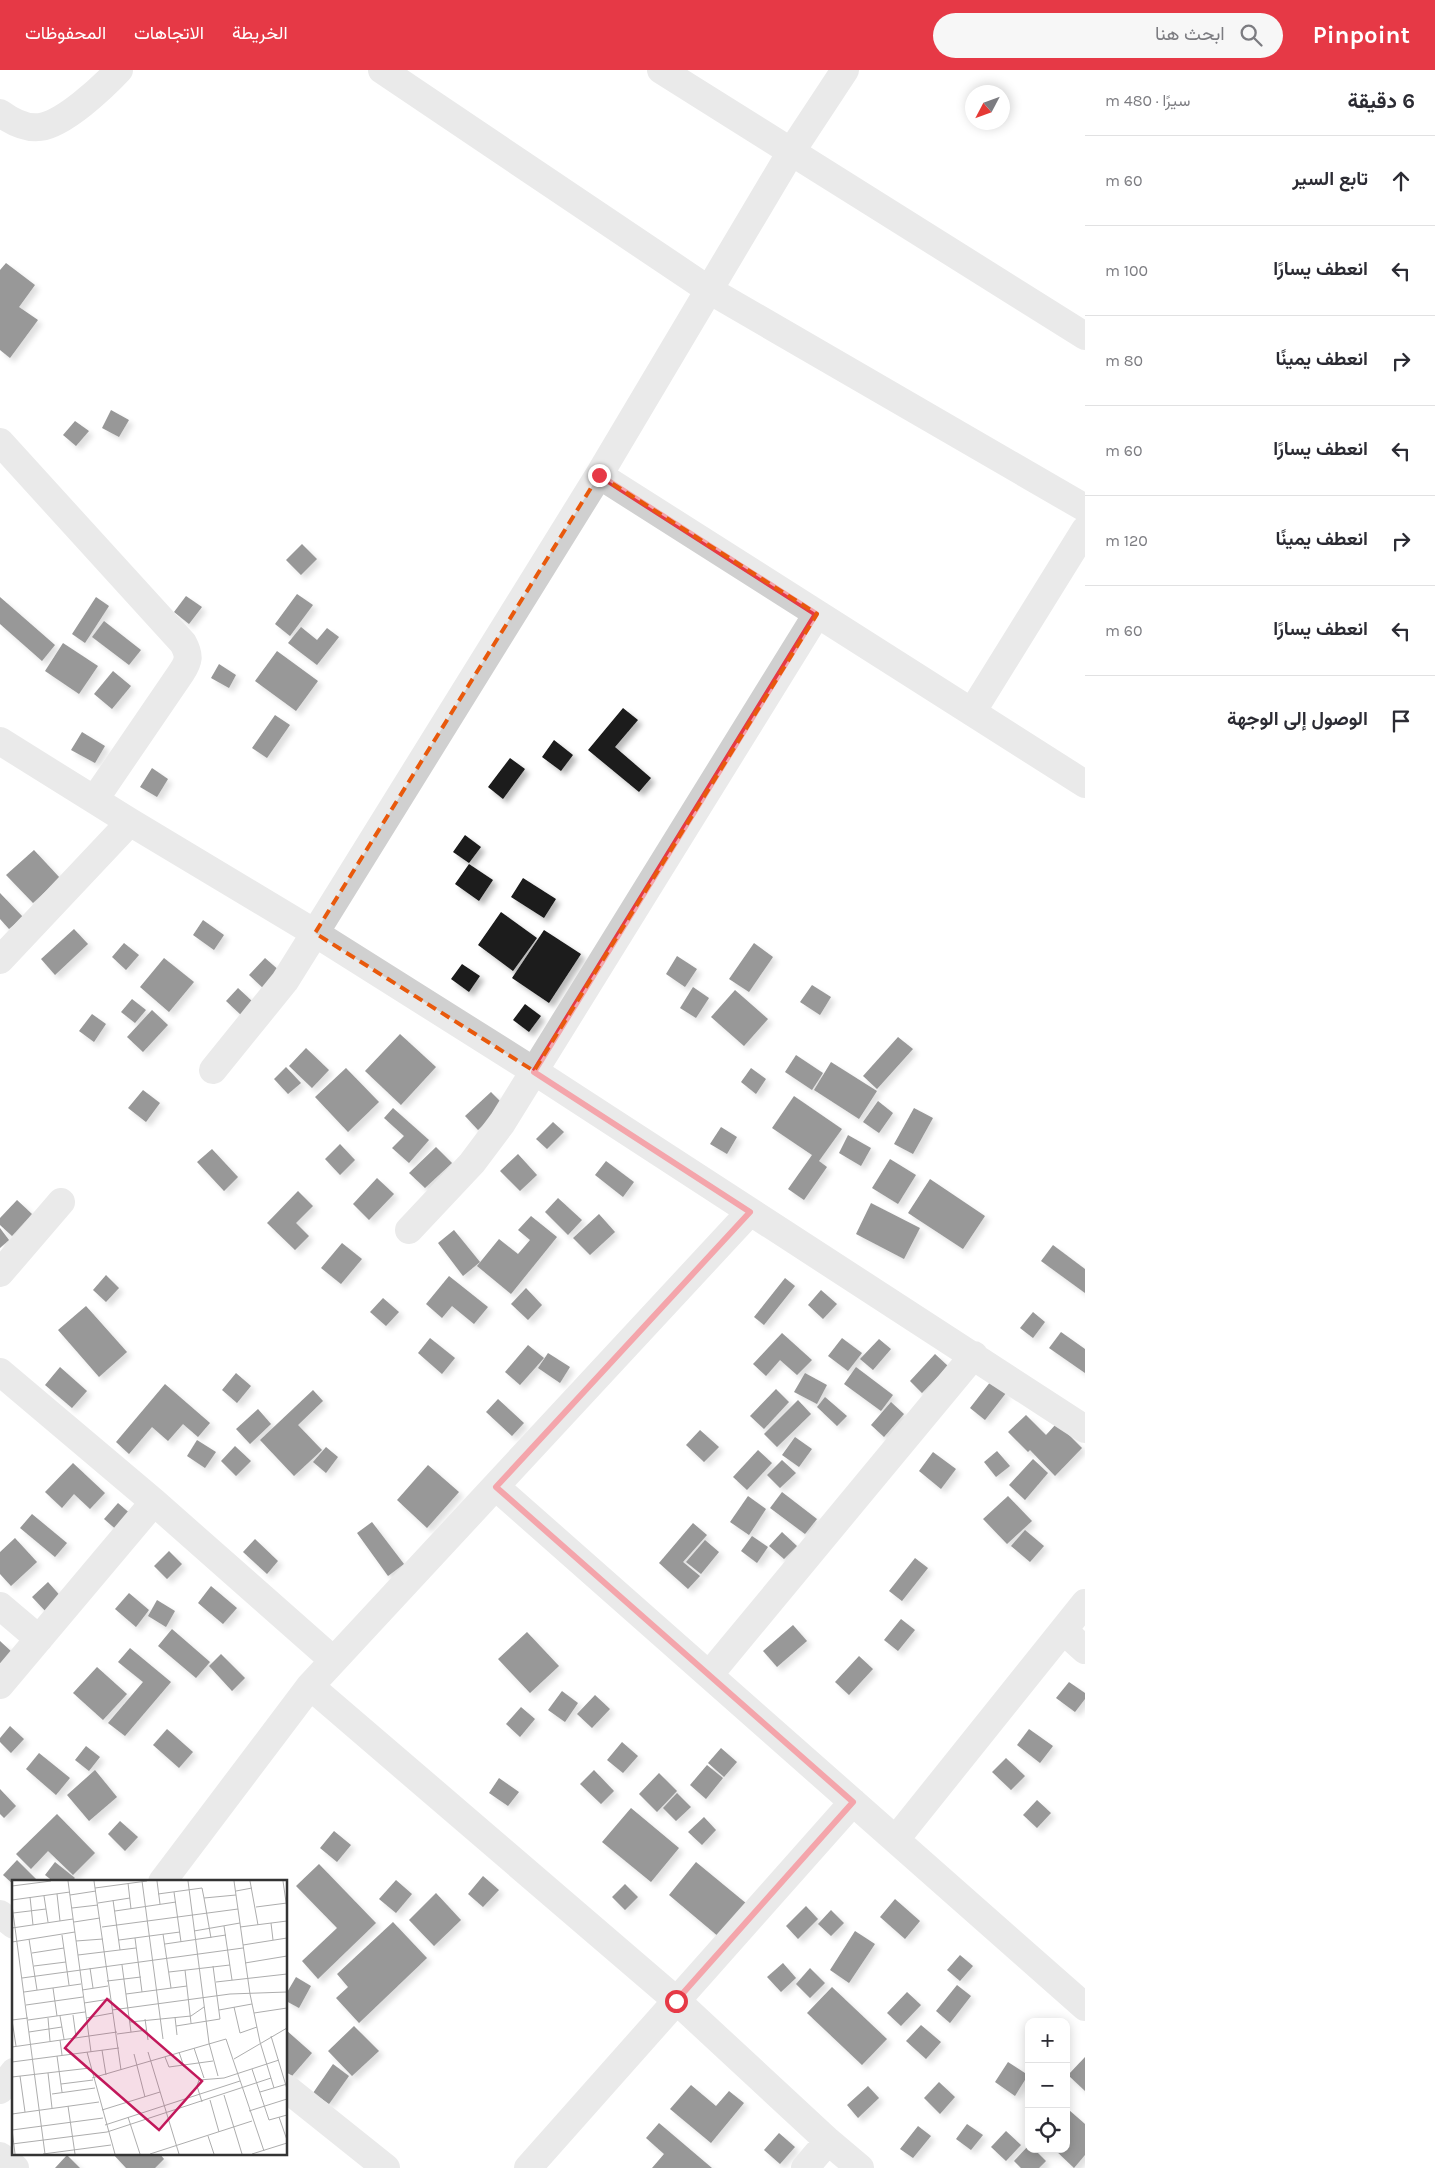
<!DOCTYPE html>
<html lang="ar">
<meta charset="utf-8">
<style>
body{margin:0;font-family:Karla,Vazirmatn,sans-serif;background:#f7f7f7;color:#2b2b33;direction:rtl}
.controls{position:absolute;right:15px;bottom:15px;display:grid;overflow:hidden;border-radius:10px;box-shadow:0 2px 12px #0003}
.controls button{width:45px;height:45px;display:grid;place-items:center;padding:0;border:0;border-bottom:1px solid #e1e1e2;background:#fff;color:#2b2b33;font:25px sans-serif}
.compass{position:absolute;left:965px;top:15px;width:45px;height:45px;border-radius:50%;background:#fff;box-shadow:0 2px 12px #0003;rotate:229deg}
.stop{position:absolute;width:15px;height:15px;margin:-11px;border:4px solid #e63946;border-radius:50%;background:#fff}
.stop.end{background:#e63946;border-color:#fff;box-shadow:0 1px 5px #0008}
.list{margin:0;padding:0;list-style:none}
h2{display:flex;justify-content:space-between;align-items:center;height:65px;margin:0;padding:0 20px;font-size:21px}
h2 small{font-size:16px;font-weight:400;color:#7c7c81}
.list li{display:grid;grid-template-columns:32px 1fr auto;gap:15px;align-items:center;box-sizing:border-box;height:90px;padding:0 20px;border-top:1px solid #e1e1e2}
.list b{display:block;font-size:19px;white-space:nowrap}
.list em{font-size:16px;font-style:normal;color:#7c7c81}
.icon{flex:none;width:28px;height:28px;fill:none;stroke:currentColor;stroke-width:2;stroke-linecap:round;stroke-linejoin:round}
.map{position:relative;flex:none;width:1085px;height:2098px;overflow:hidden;direction:ltr}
header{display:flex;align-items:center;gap:30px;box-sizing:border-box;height:70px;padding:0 25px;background:#e63946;color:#fff}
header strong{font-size:24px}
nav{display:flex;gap:28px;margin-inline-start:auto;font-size:18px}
.search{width:350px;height:45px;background:#f7f7f7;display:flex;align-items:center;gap:12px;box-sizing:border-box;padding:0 18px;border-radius:28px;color:#7c7c81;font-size:19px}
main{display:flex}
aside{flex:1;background:#fff}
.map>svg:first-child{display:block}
.building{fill:#1a1a1a;filter:url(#shadow)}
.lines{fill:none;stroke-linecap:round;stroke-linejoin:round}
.minor{stroke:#d0d0d0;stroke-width:28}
.route{stroke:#e63946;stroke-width:6}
.marked{fill:none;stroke:#e8590c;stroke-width:4;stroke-dasharray:10 6;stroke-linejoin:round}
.inset-road{fill:none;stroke:#adadad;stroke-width:1}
.view{fill:#c2185b;fill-opacity:0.15;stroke:#c2185b;stroke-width:2.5}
.inset-edge{fill:none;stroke:#333;stroke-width:2.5}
</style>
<header>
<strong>Pinpoint</strong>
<div class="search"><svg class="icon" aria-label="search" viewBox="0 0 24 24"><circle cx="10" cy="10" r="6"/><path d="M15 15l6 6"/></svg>ابحث هنا</div>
<nav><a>الخريطة</a><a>الاتجاهات</a><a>المحفوظات</a></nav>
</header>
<main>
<aside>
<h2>6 دقيقة<small>سيرًا · 480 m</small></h2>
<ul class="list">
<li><svg class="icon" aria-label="ahead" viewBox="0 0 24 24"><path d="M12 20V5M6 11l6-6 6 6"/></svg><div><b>تابع السير</b></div><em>60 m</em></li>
<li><svg class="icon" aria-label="left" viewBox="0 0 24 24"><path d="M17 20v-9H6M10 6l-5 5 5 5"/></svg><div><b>انعطف يسارًا</b></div><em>100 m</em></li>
<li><svg class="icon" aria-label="right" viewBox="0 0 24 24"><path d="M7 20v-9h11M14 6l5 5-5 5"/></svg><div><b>انعطف يمينًا</b></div><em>80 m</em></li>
<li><svg class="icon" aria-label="left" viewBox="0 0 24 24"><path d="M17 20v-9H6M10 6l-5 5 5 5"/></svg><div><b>انعطف يسارًا</b></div><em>60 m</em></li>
<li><svg class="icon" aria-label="right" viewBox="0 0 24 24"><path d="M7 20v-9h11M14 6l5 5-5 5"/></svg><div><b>انعطف يمينًا</b></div><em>120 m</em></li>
<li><svg class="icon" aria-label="left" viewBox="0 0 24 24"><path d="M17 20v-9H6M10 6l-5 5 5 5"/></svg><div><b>انعطف يسارًا</b></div><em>60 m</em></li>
<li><svg class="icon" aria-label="arrive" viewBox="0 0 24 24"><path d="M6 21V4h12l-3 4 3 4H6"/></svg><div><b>الوصول إلى الوجهة</b></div></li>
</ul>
</aside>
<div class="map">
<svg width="1085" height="2098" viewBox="0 0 1085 2098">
<defs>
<filter id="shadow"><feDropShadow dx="4.5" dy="4.5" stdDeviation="2.5" flood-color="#0004"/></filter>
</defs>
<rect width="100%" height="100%" fill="#fff"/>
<!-- building -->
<path class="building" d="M6 193 35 215 19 237 38 250 10 288 0 280V200Z
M111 340 129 350 119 367 102 358Z
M75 351 89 361 76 376 63 365Z
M302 474 317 489 301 505 286 490Z
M297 524 313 535 290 566 275 554Z
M186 526 202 537 189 554 174 542Z
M0 527 55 575 42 591 0 554Z
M96 527 109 536 85 573 72 564Z
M104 551 141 580 129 595 92 567Z
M301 557 317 570 327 558 339 567 317 595 288 573Z
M63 573 98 596 79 624 45 601Z
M277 581 318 611 296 641 255 611Z
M219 594 236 605 229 618 211 608Z
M113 601 131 616 112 639 94 624Z
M623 638 638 650 615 677 651 708 639 722 588 680Z
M275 645 290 655 267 688 252 678Z
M82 662 105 676 95 693 71 680Z
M554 670 573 685 561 701 542 687Z
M510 688 525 699 503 729 488 717Z
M152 698 168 709 157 727 140 717Z
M465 765 481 777 469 793 453 782Z
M34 780 60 808 33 833 6 805Z
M469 794 493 810 479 831 455 814Z
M523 808 556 829 544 848 511 827Z
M0 823 23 847 9 859 0 849Z
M501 842 537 868 513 901 478 875Z
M203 850 224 865 214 880 193 865Z
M74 859 88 874 55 905 41 889Z
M544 860 581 884 549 933 512 908Z
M124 873 139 885 126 900 112 887Z
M754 873 773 887 749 922 729 909Z
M677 886 697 899 685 917 666 904Z
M164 888 194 912 169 942 140 917Z
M265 888 281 902 264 919 249 905Z
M462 894 480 906 469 922 451 909Z
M812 915 831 927 820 945 800 932Z
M693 917 709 928 696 948 680 938Z
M238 918 253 932 241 945 226 931Z
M735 920 768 949 744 976 711 947Z
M132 929 146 940 135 953 121 942Z
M525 934 541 946 529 962 513 950Z
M152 940 168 955 143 982 127 967Z
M92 944 106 954 94 972 79 961Z
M400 964 436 997 401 1035 365 1001Z
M898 967 913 979 877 1019 863 1006Z
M306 978 329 1000 312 1018 289 996Z
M796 985 823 1003 812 1020 785 1002Z
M831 992 877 1021 859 1049 814 1020Z
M286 997 301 1013 288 1024 274 1009Z
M346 998 379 1032 348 1062 315 1027Z
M751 998 766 1009 756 1024 741 1012Z
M143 1020 160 1033 146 1052 128 1038Z
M491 1022 504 1035 478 1060 465 1046Z
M794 1026 842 1059 819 1091 827 1097 804 1130 788 1119 812 1085 772 1058Z
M878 1031 893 1043 879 1063 863 1052Z
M393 1038 429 1070 409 1093 392 1078 404 1066 384 1048Z
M914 1038 933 1048 913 1084 894 1074Z
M553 1052 564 1062 547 1079 536 1069Z
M721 1057 737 1067 727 1084 710 1074Z
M848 1065 871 1078 861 1096 839 1083Z
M340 1074 355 1090 340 1105 325 1089Z
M436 1077 452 1093 425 1118 409 1103Z
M212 1079 238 1107 224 1121 197 1092Z
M518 1084 537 1105 520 1121 500 1101Z
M890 1089 916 1105 898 1134 872 1118Z
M606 1091 634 1112 623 1127 595 1105Z
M377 1108 394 1124 369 1150 353 1134Z
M930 1109 985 1146 963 1179 908 1143Z
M298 1121 313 1136 296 1153 309 1166 295 1180 267 1153Z
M558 1128 582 1150 568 1165 545 1142Z
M17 1130 32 1144 12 1166 0 1155V1148Z
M871 1133 920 1158 904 1189 856 1164Z
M599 1144 615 1162 590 1185 573 1168Z
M531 1146 557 1167 511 1224 477 1196 499 1169 518 1184 530 1170 518 1160Z
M0 1158 9 1170 0 1178Z
M454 1160 480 1192 463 1206 438 1173Z
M342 1173 362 1189 341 1214 321 1198Z
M1053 1175 1085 1199V1223L1041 1191Z
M106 1205 119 1218 106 1232 93 1220Z
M449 1206 488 1237 474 1254 452 1236 442 1248 426 1234Z
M785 1208 795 1216 764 1255 754 1247Z
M526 1218 542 1235 528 1250 511 1234Z
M821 1220 837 1234 823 1249 808 1235Z
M383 1228 399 1242 386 1256 370 1242Z
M86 1236 127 1282 99 1307 58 1260Z
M1033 1242 1045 1252 1033 1268 1020 1258Z
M1061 1262 1085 1279V1303L1049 1278Z
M782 1263 812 1290 797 1305 780 1290 766 1306 753 1294Z
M430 1268 455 1288 442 1304 418 1283Z
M842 1268 862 1283 848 1301 828 1286Z
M879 1269 891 1279 873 1300 860 1289Z
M528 1275 544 1288 520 1315 505 1302Z
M548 1283 570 1297 560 1313 538 1298Z
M935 1284 948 1296 922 1323 910 1311Z
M60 1297 87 1321 72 1338 45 1315Z
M856 1297 893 1325 881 1341 844 1314Z
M236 1303 251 1316 237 1333 222 1320Z
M805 1303 827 1315 817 1334 794 1322Z
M991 1311 1006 1323 985 1350 970 1338Z
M165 1314 210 1353 198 1367 183 1354 168 1371 152 1357 129 1384 116 1372Z
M776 1319 789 1332 764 1359 750 1346Z
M313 1320 323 1331 298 1355 322 1380 294 1406 260 1370Z
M825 1327 847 1346 837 1356 817 1337Z
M498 1329 524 1353 512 1366 486 1342Z
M798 1330 811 1344 777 1377 764 1364Z
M891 1332 904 1344 884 1367 871 1355Z
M258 1339 271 1354 250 1374 236 1359Z
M1026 1345 1046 1365 1057 1353 1082 1378 1055 1406 1030 1380 1028 1382 1008 1362Z
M700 1360 719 1377 704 1392 686 1375Z
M795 1367 812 1379 799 1397 782 1385Z
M197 1370 216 1382 205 1398 187 1386Z
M235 1376 251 1391 236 1406 221 1391Z
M326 1377 338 1387 326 1403 313 1392Z
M758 1380 772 1393 747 1420 733 1407Z
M997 1381 1010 1396 996 1407 984 1392Z
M933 1382 956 1399 941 1419 919 1401Z
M1033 1389 1048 1403 1025 1430 1009 1415Z
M782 1390 796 1403 780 1418 767 1405Z
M73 1393 105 1423 90 1439 74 1424 62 1438 45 1422Z
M428 1395 459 1422 427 1458 397 1430Z
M782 1422 817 1449 805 1464 770 1438Z
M748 1426 766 1439 749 1465 730 1452Z
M1008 1426 1032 1451 1007 1474 983 1449Z
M118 1433 133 1446 119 1462 104 1449Z
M32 1444 67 1473 55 1487 20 1458Z
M372 1452 404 1494 388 1506 357 1463Z
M693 1453 707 1465 683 1492 700 1506 688 1519 659 1493Z
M1025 1460 1044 1476 1030 1492 1011 1476Z
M782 1462 797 1476 784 1489 769 1476Z
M752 1466 768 1477 757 1493 741 1481Z
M15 1468 37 1492 11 1516 0 1504V1482Z
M255 1469 278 1491 267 1504 243 1482Z
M705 1470 719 1482 701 1504 686 1492Z
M169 1481 182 1494 167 1509 154 1496Z
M915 1488 928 1498 902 1531 889 1521Z
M48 1512 64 1530 49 1545 32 1527Z
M211 1516 237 1538 223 1554 198 1533Z
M129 1523 149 1540 136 1557 115 1539Z
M157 1530 175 1541 166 1557 148 1546Z
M901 1549 915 1560 898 1581 884 1570Z
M793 1555 807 1571 777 1597 763 1581Z
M172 1559 210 1592 196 1608 158 1576Z
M527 1562 559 1596 530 1623 498 1589Z
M0 1571 14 1584 0 1596Z
M130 1578 171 1612 125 1666 108 1653 143 1612 118 1592Z
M221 1584 245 1608 232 1621 209 1596Z
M859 1586 873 1599 849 1625 835 1612Z
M97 1597 127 1624 103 1650 73 1623Z
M1069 1612 1085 1623V1629L1075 1642 1056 1628Z
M562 1621 578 1633 565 1652 548 1640Z
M595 1625 610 1639 592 1658 577 1644Z
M521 1637 535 1649 520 1667 506 1654Z
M10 1656 24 1669 11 1683 0 1672V1668Z
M167 1659 193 1682 179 1698 153 1675Z
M1029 1659 1053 1676 1040 1693 1017 1675Z
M622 1672 638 1686 623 1703 607 1690Z
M86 1676 100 1687 89 1701 75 1690Z
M721 1678 737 1692 724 1707 708 1693Z
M39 1683 70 1708 56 1725 26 1699Z
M1006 1688 1025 1706 1011 1720 992 1702Z
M707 1695 723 1708 706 1729 690 1715Z
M95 1700 117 1727 89 1751 67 1725Z
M594 1700 614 1721 601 1734 580 1714Z
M659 1703 677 1721 657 1742 639 1724Z
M499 1708 519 1722 508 1736 489 1723Z
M0 1719 16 1736 4 1748 0 1744Z
M677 1723 691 1737 676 1751 663 1738Z
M1037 1730 1051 1743 1037 1758 1023 1745Z
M631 1738 679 1778 651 1812 602 1772Z
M57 1744 95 1783 73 1805 48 1781 31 1799 16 1784Z
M704 1747 716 1760 702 1775 688 1762Z
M120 1751 138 1767 125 1781 108 1764Z
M334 1761 351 1775 337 1792 320 1778Z
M17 1790 39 1812H14V1815L3 1805Z
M55 1792 75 1808 71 1812H54L45 1805Z
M696 1792 747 1834 719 1867 669 1825Z
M319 1794 376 1853 318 1909 302 1891 337 1858 296 1816Z
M483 1806 499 1820 483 1837 468 1824Z
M396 1810 412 1824 396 1843 379 1829Z
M625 1814 638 1827 625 1840 612 1827Z
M436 1823 461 1850 434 1876 409 1850Z
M895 1829 920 1851 905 1869 880 1847Z
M806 1836 818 1849 798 1869 786 1856Z
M831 1840 844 1853 831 1866 818 1854Z
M393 1852 427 1888 359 1953 336 1928 348 1917 337 1904Z
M855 1861 875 1874 849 1913 830 1900Z
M960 1885 973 1896 960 1911 947 1900Z
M783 1893 796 1908 781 1922 767 1907Z
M810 1898 825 1913 810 1928 796 1914Z
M296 1907 311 1916 299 1938 286 1931V1924Z
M957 1915 971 1926 950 1953 936 1941Z
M832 1917 887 1969 862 1995 807 1943Z
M907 1922 921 1935 901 1956 887 1943Z
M921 1955 941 1972 926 1989 906 1971Z
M354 1956 379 1981 352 2006 328 1981Z
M286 1960 312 1983 292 2006 286 2002Z
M1085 1987V2021L1068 2005Z
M1008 1992 1028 2005 1015 2026 995 2012Z
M333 1994 349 2006 329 2034 313 2023Z
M939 2012 955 2027 940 2044 924 2028Z
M691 2015 716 2036 729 2021 744 2033 711 2073 670 2039Z
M868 2016 879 2028 858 2048 847 2035Z
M1069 2040 1085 2054V2085L1074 2098 1054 2079H1066V2044Z
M659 2053 712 2098H652L664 2084 646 2068Z
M967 2054 983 2065 971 2080 956 2069Z
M918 2056 931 2066 913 2088 900 2079Z
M1006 2061 1021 2075 1006 2091 991 2077Z
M779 2063 795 2077 780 2094 764 2080Z
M1029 2075V2079H1034L1046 2091 1039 2098H1021L1014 2091Z
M113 2084H160L164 2089 155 2098H126Z
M67 2085 80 2098H55Z"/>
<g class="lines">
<!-- minor -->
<path class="minor" d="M382 0 709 220 1085 438
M661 0 1085 266
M0 43C11 51 26 59 40 57 64 54 103 17 119 0
M0 372 183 573C190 586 189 591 181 603L95 729
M599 405 1085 714
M972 642 1085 460
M0 671 130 752 315 863 534 1001 1085 1359
M0 890 130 752
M213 1000 285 911 315 863 599 405 791 82 845 0
M409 1160 472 1093 502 1053 817 544
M0 1203 61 1132
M0 1302 154 1432 333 1590
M496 1417 1085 1937
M0 1536 39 1569
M1064 1561 1085 1580
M709 1605 974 1285
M0 1615 154 1432
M310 1616 677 1931 828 2071 860 2098
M896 1769 1085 1533
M162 1812 310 1616 750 1142
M0 1844 14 1855
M286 2018 386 2098
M0 2020 14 2002
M0 2086 15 2098
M528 2098 853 1732
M805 2098 828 2071"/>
</g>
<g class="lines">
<!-- route -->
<path class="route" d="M599 405 816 544 534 1002 750 1142 496 1417 853 1732 676 1931"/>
</g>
<!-- marked area -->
<path d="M0 0H1085V2098H0ZM599 405 817 544 534 1001 315 863Z" fill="#fff" fill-opacity=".55" fill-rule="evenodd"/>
<path class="marked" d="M599 405 817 544 534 1001 315 863Z"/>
<!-- overview -->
<g transform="translate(12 1810)">
<rect width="275" height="275" fill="#fff"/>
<path class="inset-road" d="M56 1 79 172M82 1 109 190M130 1 151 159M145 1 148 24M176 1 197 163 206 196M222 1 238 114 248 162 262 208M238 1 246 45M271 1 275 29M116 3 119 29M0 6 39 1M83 8 135 1M224 11 240 8M162 12 169 62M45 14 48 41M146 14 190 8 192 18M58 15 84 11M32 16 36 42M18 17 21 45M0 20 58 12M101 20 108 70M86 23 118 18M0 25 33 274M244 27 275 23M60 28 86 25M103 31 164 22M1 33 34 29M62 42 88 38M259 43 261 60M212 46 220 100M90 47 226 29M228 47 275 41M0 48 61 39M182 51 228 43M151 54 159 108M50 55 57 105M123 58 130 112M199 58 192 18 224 15M17 59 25 110M107 60 168 52M64 61 91 59M0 62 63 52M153 64 214 55M231 65 275 58M20 73 52 68M66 75 124 68M233 83 275 76M110 85 119 152M22 86 54 82M78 88 81 108M173 90 179 143M157 92 218 85M10 98 231 68M95 101 129 97M204 102 275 94M41 108 45 136M70 110 96 106M12 112 69 104M114 114 175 106M72 123 98 119M14 125 71 117M222 127 228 153 245 147M100 130 218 114 275 112M207 130 240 124M242 133 275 128M61 135 64 157M48 136 52 159M163 137 165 155M36 138 38 161M74 138 101 133M133 139 136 160M0 140 4 166M0 140 16 138M16 140 73 132M118 142 179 136 192 127M164 146 208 139 201 86M17 152 50 147M105 154 135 150M259 156 275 209M48 160 50 175M0 167 105 152M182 168 192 198M90 170 94 195M75 172 103 274M136 172 167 274M167 172 172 187M122 174 133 217M45 176 50 212M153 177 157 187 201 181M222 179 275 148M0 182 107 168M240 189 257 240 275 235M36 193 40 228M8 196 13 232M0 197 78 188M80 198 214 159 252 271M49 204 81 200M248 212 275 204M40 214 83 208M212 215 230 274M198 220 207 252M190 222 185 206 187 200 212 198 267 180M56 226 63 274M90 230 148 212M237 231 275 219M0 234 87 222M116 237 128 274M267 237 275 260M93 245 228 201M0 249 3 274M0 250 91 238M196 256 202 274M0 264 95 252 259 198M31 274 99 265M138 274 240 241M240 274 275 263"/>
<path class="view" d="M95 119 190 201 147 250 53 168Z"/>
<rect width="275" height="275" class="inset-edge"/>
</g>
</svg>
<div class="controls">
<button>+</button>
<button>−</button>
<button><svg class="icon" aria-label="locate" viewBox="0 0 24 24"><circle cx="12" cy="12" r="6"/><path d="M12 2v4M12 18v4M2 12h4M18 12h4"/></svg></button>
</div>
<svg class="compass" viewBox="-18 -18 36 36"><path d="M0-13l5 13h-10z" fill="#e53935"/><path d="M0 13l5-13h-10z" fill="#7c7c81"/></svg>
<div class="stop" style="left:676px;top:1931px"></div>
<div class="stop end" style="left:599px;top:405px"></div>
</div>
</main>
